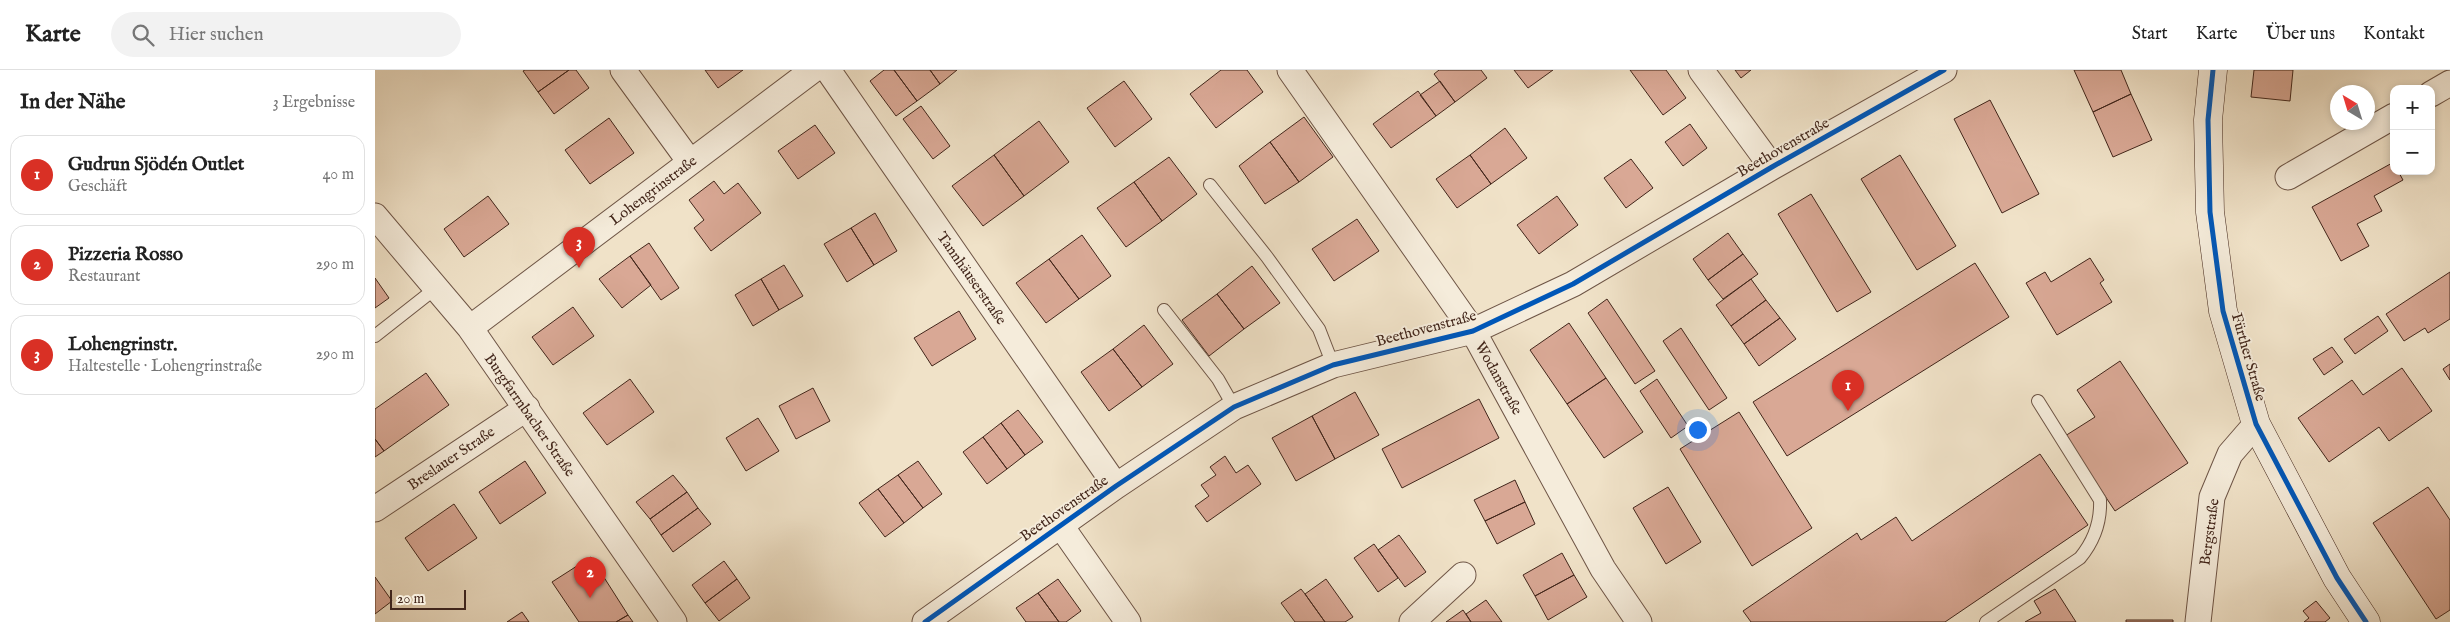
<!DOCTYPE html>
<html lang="de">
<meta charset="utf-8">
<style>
body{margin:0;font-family:"IM FELL English",serif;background:#f2f2f2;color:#222}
.controls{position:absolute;right:15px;top:15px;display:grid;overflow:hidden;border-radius:10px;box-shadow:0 2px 8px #0003}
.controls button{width:45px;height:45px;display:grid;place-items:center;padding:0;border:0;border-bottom:1px solid #e0e0e0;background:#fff;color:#222;font:25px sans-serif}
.compass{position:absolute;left:1955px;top:15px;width:45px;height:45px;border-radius:50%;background:#fff;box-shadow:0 2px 8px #0003;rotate:322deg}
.scale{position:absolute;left:15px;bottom:12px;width:76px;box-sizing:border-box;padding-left:5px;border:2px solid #42261b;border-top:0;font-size:14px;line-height:18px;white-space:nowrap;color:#42261b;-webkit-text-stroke:4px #f5ecdb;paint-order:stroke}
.you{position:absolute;left:1322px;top:359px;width:18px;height:18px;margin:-12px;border:4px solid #fff;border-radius:50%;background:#1a73e8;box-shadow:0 0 0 8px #1a73e833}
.badge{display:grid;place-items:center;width:32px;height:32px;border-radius:50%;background:#d93025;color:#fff;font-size:16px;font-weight:700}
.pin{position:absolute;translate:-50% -41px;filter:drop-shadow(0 1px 2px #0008)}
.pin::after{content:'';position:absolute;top:26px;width:18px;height:15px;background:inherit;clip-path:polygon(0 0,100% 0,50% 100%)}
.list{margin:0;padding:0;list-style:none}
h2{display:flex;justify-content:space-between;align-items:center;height:65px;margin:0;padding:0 20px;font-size:21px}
h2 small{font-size:16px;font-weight:400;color:#767676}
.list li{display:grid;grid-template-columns:32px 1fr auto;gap:15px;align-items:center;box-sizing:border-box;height:80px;margin:0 10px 10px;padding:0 10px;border:1px solid #e0e0e0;border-radius:15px}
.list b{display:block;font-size:19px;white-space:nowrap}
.list p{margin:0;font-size:16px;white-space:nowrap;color:#767676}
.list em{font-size:16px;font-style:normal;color:#767676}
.icon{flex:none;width:28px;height:28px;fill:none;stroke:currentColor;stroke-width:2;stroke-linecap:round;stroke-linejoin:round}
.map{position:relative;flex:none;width:2075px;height:552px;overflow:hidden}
header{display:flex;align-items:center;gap:30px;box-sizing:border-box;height:70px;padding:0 25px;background:#fff;border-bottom:1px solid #e0e0e0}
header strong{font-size:24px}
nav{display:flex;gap:28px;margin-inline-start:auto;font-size:18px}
.search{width:350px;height:45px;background:#f2f2f2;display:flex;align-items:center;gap:12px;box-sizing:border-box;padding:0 18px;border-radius:28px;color:#767676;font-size:19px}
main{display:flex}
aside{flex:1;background:#fff}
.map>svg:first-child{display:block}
.building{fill:#d9a895;stroke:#42261b}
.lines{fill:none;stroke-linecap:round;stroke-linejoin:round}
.service-casing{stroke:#6e5546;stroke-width:14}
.minor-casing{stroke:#6e5546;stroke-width:27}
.secondary-casing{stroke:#42261b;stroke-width:29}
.service{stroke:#f5ecdb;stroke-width:12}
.minor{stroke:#f5ecdb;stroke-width:25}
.secondary{stroke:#f5ecdb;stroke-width:28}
.cycleway-casing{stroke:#f5ecdb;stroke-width:8}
.cycleway{stroke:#0057b8;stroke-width:5}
.labels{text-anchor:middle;stroke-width:4;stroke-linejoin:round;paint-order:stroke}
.street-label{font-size:15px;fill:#42261b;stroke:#f5ecdb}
</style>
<header>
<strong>Karte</strong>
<div class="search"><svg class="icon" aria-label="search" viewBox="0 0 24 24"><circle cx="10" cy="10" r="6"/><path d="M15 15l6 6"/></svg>Hier suchen</div>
<nav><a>Start</a><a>Karte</a><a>Über uns</a><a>Kontakt</a></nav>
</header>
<main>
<aside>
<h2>In der Nähe<small>3 Ergebnisse</small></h2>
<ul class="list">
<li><span class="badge">1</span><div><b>Gudrun Sjödén Outlet</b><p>Geschäft</p></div><em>40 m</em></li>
<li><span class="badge">2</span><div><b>Pizzeria Rosso</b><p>Restaurant</p></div><em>290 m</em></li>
<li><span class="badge">3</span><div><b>Lohengrinstr.</b><p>Haltestelle · Lohengrinstraße</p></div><em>290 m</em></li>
</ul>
</aside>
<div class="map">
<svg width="2075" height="552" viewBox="0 0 2075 552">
<rect width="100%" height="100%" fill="#f0e2c8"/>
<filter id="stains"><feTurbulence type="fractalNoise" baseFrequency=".004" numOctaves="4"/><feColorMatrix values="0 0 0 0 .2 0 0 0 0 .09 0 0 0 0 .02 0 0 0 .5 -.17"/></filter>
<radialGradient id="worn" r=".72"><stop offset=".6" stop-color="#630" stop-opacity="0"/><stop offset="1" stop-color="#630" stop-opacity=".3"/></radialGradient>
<!-- building -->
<path class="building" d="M150 0H194L163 22 148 1Z
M194 0H201L214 18 179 44 163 22Z
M330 0H368L343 18Z
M509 0H519L542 31 521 46 495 11Z
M519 0H555L565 14 542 31Z
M555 0H582L565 14Z
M846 0H872L888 22 841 58 815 24Z
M1064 0H1106L1112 8 1080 32 1059 4Z
M1139 0H1178L1153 18Z
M1255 0H1291L1311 28 1288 45Z
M1360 0H1376L1366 8Z
M1699 0H1746L1756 24 1718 42Z
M1879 0H1918L1915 31 1876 27Z
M749 11 777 49 740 77 712 38Z
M1065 11 1080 32 1061 46 1045 25Z
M1043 21 1061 46 1016 78 998 54Z
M1756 24 1777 70 1738 87 1718 42Z
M1615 30 1664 124 1627 143 1579 49Z
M546 36 575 76 558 89 528 49Z
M929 47 958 87 924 112 895 72Z
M234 48 259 83 215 114 190 80Z
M664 51 694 92 649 126 619 85Z
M1315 54 1332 78 1308 96 1290 72Z
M440 55 460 83 423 109 403 81Z
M1130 58 1152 88 1116 114 1095 85Z
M895 72 924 112 890 134 864 96Z
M619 85 649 126 608 156 577 116Z
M1095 85 1116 114 1082 138 1061 109Z
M1525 85 1581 176 1542 200 1486 109Z
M794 87 822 124 787 151 759 112Z
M1256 89 1278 118 1251 138 1229 108Z
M2019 92V101H2023L2028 110 1999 126 2007 141 1982 154 1994 176 1966 191 1937 137Z
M339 111 349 124 363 113 386 143 336 181 319 158 329 150 314 130Z
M759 112 787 151 751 177 722 138Z
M1436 124 1496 222 1462 242 1403 144Z
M113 126 134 154 89 187 69 159Z
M1182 126 1203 155 1164 184 1142 155Z
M500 143 522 181 499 195 476 158Z
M982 149 1004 181 959 211 937 179Z
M476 158 499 195 472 212 449 174Z
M1353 163 1368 184 1333 210 1318 189Z
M707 165 736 206 704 229 674 189Z
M274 173 304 218 286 230 255 186Z
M1368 184 1383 204 1348 229 1333 210Z
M255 186 276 215 247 238 224 209Z
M1715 188 1729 210 1725 213 1737 232 1682 265 1651 213 1670 202 1676 212Z
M674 189 704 229 671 253 641 213Z
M1600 193 1634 247 1412 386 1378 332Z
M409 195 428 226 404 240 386 209Z
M877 196 905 233 869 259 842 224Z
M2075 202V249L2053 263 2050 258 2029 271 2011 244Z
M0 208 14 228 0 238Z
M386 209 404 240 378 256 360 225Z
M1376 209 1391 230 1356 256 1341 235Z
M842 224 869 259 834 286 807 250Z
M1232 229 1280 301 1260 314 1213 243Z
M1391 230 1405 248 1369 274 1356 256Z
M198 237 219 266 178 295 157 267Z
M584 241 601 269 557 296 539 268Z
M2003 246 2013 261 1980 284 1969 269Z
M1405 248 1421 269 1384 296 1369 274Z
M1194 253 1231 308 1192 334 1155 280Z
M769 255 798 294 767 317 738 279Z
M1306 258 1352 328 1334 340 1288 271Z
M1957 277 1968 292 1949 305 1938 289Z
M738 279 767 317 734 341 706 302Z
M1745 291 1813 393 1740 441 1690 366 1720 347 1702 320Z
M2075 294V310L2068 299Z
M2027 298 2057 341 2014 371 2004 357 1954 392 1923 348 1977 310 1988 325Z
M51 303 74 335 9 381 0 369V339Z
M1231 308 1268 362 1229 388 1192 334Z
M255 309 279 342 232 375 208 343Z
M1282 309 1313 356 1296 368 1265 321Z
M438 318 455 351 421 369 404 336Z
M980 322 1004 365 960 389 937 346Z
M1104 329 1124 368 1027 418 1007 379Z
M643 340 668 372 650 385 626 353Z
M1364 342 1437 458 1377 496 1305 379Z
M937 346 960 389 921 411 897 368Z
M383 348 404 381 371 401 351 368Z
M626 353 650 385 632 399 608 367Z
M608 367 632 399 612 414 588 382Z
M0 369 9 381 0 387Z
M1665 384 1713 455 1570 552H1376L1368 541 1482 463 1486 470 1521 447 1537 471Z
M850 386 861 403 873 395 886 414 832 452 820 436 834 426 826 415 841 405 835 397Z
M150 391 171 423 125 454 104 422Z
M543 391 567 424 548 438 523 405Z
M298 405 312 422 275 449 261 432Z
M523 405 548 438 529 453 503 419Z
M1140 410 1150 432 1110 451 1099 430Z
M1293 417 1326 472 1291 494 1258 438Z
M2053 417 2075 450V540L2061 549 1998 453Z
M503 419 529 453 510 467 484 433Z
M312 422 323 438 286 465 275 449Z
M1150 432 1160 454 1122 474 1110 451Z
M79 434 102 468 53 501 30 468Z
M323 438 336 454 298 482 286 465Z
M1024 465 1051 502 1030 517 1003 480Z
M999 474 1023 508 1003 522 979 488Z
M1187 483 1199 505 1160 526 1148 505Z
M216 487 253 545 241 552H204L177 512Z
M349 491 362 509 330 533 317 515Z
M1199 505 1212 527 1173 550 1160 526Z
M0 507 17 531 0 544Z
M362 509 375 528 344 551 330 533Z
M683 509 706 541 691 552H684L663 523Z
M951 509 978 547 970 552H950L930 524Z
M926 519 930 524 950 552H920L906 533Z
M1680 519 1701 552H1650L1666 543 1659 531Z
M663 523 684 552H651L641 538Z
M1111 530 1127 552H1096L1091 544Z
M1941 531 1955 548 1950 552H1929L1934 548 1928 541Z
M1088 540 1096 552H1071Z
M147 542 154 552H132Z
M253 545 258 552H241Z
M1751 550H1798V552H1751Z"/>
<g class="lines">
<!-- service casing -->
<g class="service-casing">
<path id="service" d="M835 115 892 187 944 259 958 295
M789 240 843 309 859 337
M0 266 61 218
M1611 552 1705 488C1719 471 1726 452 1725 430L1663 331"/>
</g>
<!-- minor casing -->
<g class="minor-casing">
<path id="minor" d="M248 0 315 92
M453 0 741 416
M915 0 1098 261 1228 499 1264 552
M1326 0 1397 97
M2056 24 2075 13
M1913 107 2019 46
M0 146 95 258 299 552
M95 258 438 0
M0 439 152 338
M686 456 753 552
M550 552 741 416 859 337 958 295 1098 261 1198 214 1397 97 1569 0
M1037 552 1088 505
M1823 552 1837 427 1855 384 1881 354"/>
</g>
<!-- secondary casing -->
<g class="secondary-casing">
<path id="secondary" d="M1838 0 1833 50 1835 142 1848 241 1881 354 1962 508 1991 552"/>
</g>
<!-- service -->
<use href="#service" class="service"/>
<!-- minor -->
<use href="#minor" class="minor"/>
<!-- secondary -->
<use href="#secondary" class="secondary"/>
<!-- cycleway casing -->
<g class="cycleway-casing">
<path id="cycleway" d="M1838 0 1833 50 1835 142 1848 241 1881 354 1962 508 1991 552
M550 552 741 416 859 337 958 295 1098 261 1198 214 1397 97 1569 0"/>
</g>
<!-- cycleway -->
<use href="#cycleway" class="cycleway"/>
</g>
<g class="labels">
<!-- street labels -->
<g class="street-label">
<text transform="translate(1408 77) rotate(-30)" y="5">Beethovenstraße</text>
<text transform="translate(278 120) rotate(-37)" y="5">Lohengrinstraße</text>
<text transform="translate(597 208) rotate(55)" y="5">Tannhäuserstraße</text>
<text transform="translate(1051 258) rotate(-15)" y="5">Beethovenstraße</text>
<text transform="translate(1874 287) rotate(74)" y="5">Fürther Straße</text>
<text transform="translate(1124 308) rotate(61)" y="5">Wodanstraße</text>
<text transform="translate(155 345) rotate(55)" y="5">Burgfarrnbacher Straße</text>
<text transform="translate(76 388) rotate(-34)" y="5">Breslauer Straße</text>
<text transform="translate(689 438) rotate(-35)" y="5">Beethovenstraße</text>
<text transform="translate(1834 462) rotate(-82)" y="5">Bergstraße</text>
</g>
</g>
<rect width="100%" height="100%" filter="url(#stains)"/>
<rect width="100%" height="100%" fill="url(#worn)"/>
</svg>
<div class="controls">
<button>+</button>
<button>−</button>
</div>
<svg class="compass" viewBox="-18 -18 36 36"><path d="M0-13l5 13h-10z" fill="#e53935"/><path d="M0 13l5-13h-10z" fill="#767676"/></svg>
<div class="scale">20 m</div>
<div class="you"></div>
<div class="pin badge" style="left:1473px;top:341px">1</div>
<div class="pin badge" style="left:215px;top:528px">2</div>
<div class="pin badge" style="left:204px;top:198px">3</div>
</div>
</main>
